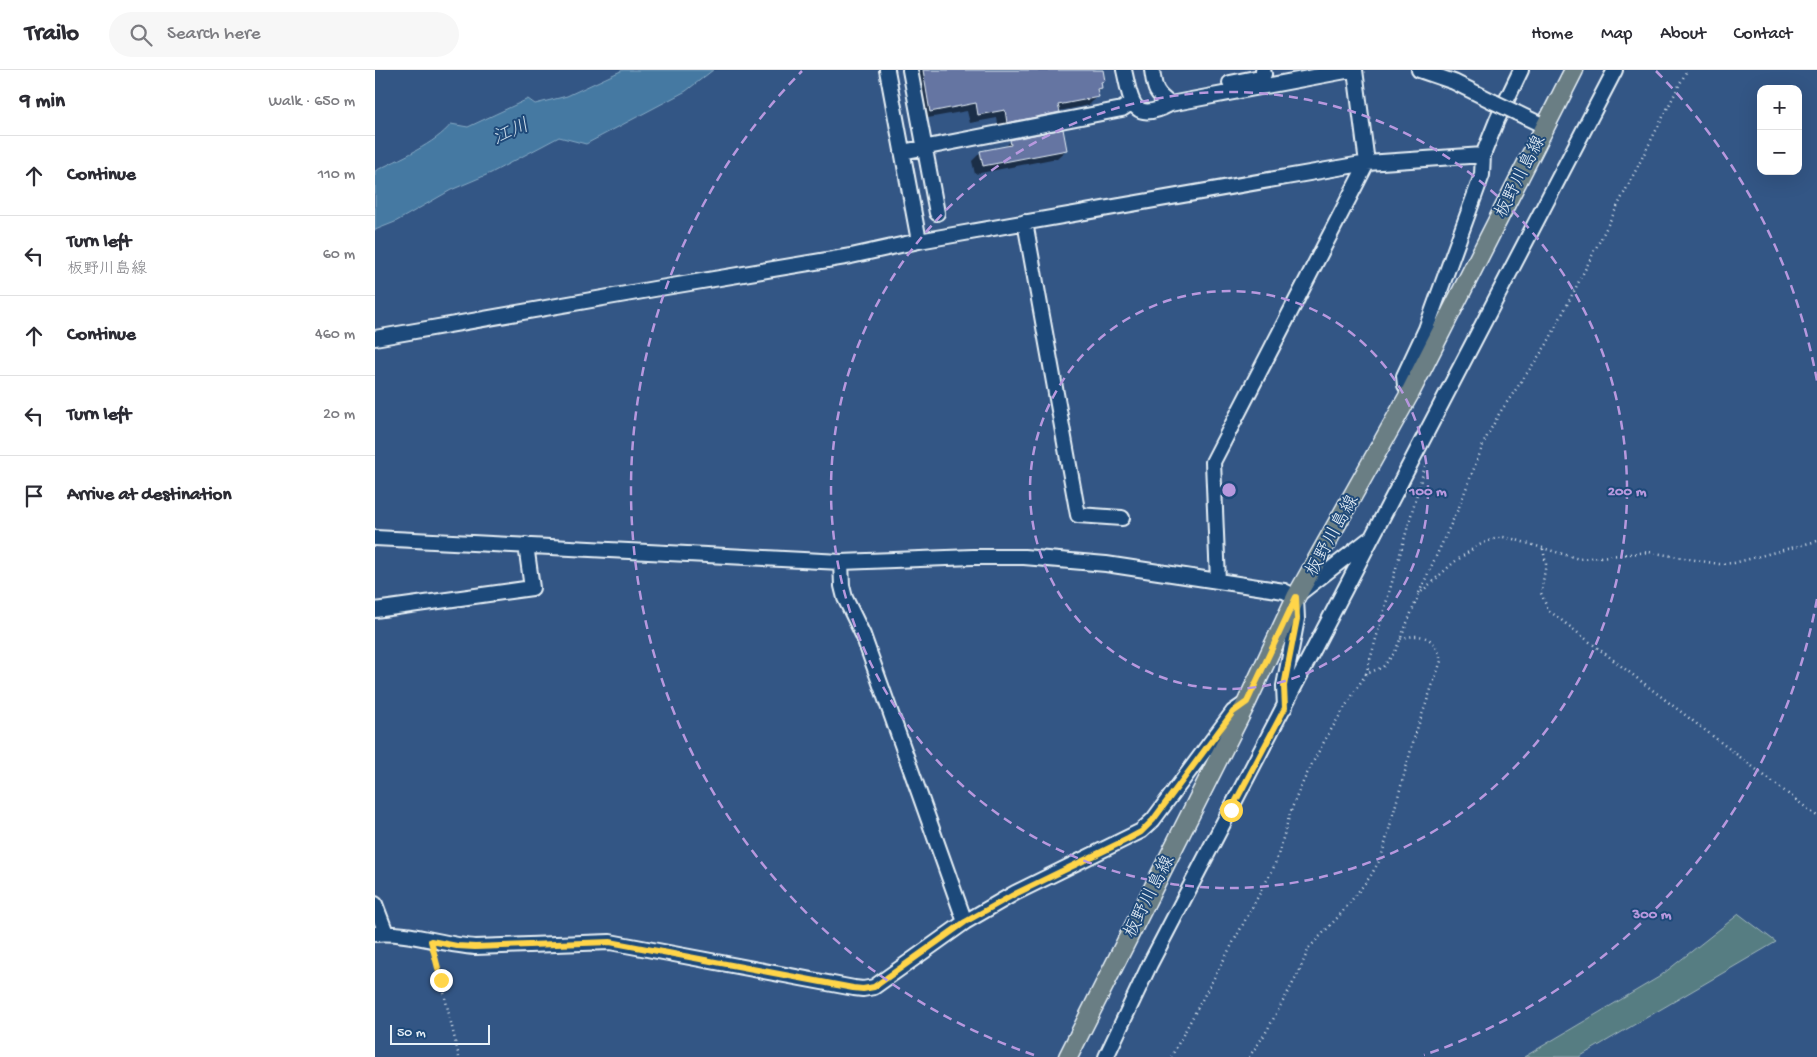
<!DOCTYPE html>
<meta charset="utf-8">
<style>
body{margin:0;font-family:"Gochi Hand","Klee One",sans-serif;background:#f7f7f7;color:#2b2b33}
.controls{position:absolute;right:15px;top:15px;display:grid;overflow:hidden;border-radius:10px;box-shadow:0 5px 20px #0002}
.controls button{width:45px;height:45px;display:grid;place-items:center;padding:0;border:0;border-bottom:1px solid #e1e1e2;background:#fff;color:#2b2b33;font:25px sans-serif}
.scale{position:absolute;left:15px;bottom:12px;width:100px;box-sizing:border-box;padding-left:5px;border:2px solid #e8f1f8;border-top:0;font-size:14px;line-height:18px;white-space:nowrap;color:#e8f1f8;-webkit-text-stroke:4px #1f4a7a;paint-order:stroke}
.stop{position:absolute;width:15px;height:15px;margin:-11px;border:4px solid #ffd54a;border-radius:50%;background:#fff}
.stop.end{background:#ffd54a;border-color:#fff;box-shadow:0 1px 5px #0008}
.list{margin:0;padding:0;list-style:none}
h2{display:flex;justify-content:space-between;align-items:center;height:65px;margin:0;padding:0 20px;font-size:21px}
h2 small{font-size:16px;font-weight:400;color:#7c7c81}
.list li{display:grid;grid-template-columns:32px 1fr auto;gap:15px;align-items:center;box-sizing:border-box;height:80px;padding:0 20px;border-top:1px solid #e1e1e2}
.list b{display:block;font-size:19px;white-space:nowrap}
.list p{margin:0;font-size:16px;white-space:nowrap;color:#7c7c81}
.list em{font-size:16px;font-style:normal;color:#7c7c81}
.icon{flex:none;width:28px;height:28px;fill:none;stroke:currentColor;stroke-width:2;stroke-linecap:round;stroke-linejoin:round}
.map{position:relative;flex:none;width:1442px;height:987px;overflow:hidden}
header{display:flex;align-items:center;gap:30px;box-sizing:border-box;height:70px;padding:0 25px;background:#fff;border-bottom:1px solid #e1e1e2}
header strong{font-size:24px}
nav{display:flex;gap:28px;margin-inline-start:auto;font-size:18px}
.search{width:350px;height:45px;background:#f7f7f7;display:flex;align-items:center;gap:12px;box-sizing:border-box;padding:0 18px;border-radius:28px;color:#7c7c81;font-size:19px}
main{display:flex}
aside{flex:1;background:#fff}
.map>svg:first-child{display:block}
.green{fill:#577d82;stroke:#a0b7bd}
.water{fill:#4479a2;stroke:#86a9c4}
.shadow{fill:#0007}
.building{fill:#6575a2;stroke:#e8f1f8}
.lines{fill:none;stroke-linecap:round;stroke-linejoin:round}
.minor-casing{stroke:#e8f1f8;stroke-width:18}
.major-casing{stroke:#e8f1f8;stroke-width:21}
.path{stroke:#e8f1f8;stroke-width:2.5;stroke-dasharray:1 4;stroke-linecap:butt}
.minor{stroke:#1f4a7a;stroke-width:14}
.major{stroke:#6b7e84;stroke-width:18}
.minor-bridge-casing{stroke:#e8f1f8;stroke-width:18;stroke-linecap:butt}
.minor-bridge{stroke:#1f4a7a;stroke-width:14}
.route{stroke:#ffd54a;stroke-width:6}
.ring{fill:none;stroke:#b798de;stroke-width:2.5;stroke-dasharray:9 6}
.labels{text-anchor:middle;stroke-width:4;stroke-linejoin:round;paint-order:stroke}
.street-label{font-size:18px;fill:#e8f1f8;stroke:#1f4a7a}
.water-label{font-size:19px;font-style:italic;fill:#cfdfeb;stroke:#1f4a7a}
.centre{fill:#b798de;stroke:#1f4a7a;stroke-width:2.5}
.ring-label{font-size:15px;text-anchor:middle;font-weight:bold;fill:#b798de;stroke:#1f4a7a;stroke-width:4;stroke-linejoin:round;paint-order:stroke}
</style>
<header>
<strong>Trailo</strong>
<div class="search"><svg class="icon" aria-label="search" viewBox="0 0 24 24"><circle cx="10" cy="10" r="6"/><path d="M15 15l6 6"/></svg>Search here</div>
<nav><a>Home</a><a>Map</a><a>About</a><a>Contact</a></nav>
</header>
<main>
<aside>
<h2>9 min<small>Walk · 650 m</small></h2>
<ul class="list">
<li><svg class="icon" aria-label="ahead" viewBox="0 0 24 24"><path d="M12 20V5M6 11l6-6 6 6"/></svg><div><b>Continue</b></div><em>110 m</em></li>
<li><svg class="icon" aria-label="left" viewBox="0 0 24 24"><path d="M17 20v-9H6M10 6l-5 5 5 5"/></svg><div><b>Turn left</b><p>板野川島線</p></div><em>60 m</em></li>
<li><svg class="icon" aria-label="ahead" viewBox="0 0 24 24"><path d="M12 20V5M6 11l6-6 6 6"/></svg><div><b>Continue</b></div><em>460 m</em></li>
<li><svg class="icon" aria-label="left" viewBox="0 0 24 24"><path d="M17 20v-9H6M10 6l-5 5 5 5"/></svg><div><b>Turn left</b></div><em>20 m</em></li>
<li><svg class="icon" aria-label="arrive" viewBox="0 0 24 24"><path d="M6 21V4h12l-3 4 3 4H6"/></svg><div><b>Arrive at destination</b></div></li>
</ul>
</aside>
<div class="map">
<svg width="1442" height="987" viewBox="0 0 1442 987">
<rect width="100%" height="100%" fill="#335685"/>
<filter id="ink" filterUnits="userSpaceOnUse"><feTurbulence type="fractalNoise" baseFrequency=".02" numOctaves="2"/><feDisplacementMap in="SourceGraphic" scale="10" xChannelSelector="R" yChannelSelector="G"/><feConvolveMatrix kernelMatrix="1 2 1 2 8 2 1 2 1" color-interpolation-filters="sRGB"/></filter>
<g filter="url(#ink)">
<!-- green -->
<path class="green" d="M1364 844 1401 872 1204 987H1149L1284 907Z"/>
<!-- water -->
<path class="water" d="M248 0H338L311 21 211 74 184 67 116 103 76 120 20 152 0 160V101C22 90 62 73 76 54L93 57 153 29 160 34 192 26Z"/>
<!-- shadow -->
<path class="shadow" d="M538 0H727L729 10 725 14 726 18 722 22V27L714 35 684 41 675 50 624 60 622 48 595 53 592 41 547 49Z
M636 71 691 80 682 88 600 104 597 91 606 82 629 78Z"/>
<!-- building -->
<path class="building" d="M548 0H728L730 11 726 12 727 18 722 19 724 27 683 35 685 42 632 53 630 40 603 45 601 33 555 42Z
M688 59 692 80 608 96 605 81 636 75 635 70Z"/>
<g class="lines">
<!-- minor casing -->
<g class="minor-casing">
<path id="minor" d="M512 0 544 171
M535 0 562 143
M749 0C756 29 756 55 795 34L976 0
M777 0C780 19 779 22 795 34
M1044 0 1079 12 1119 32
M855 13 885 7 889 4 888 0
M1142 43 1169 56
M527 82 747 39 756 33
M650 152 703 445 747 448
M0 268 285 218 476 186 544 171 992 93 1108 85
M1035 323 1030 315 1029 306 1051 259 1107 105 1108 85 1122 50 1146 0
M0 468 466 492 598 487H649L731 494 909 521 921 527
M466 492 467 516 470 528 488 565 590 852
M843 511 838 392 992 93 980 0
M925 523 993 470
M0 540 157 518 151 475
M910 637 909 616 922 549 921 528
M0 834 11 863
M0 864C34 861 67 875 100 877L235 872 479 918 488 919 499 917 590 852 640 823 766 761 778 750 858 642 871 633
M731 987 775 894 1240 0"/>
</g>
<!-- major casing -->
<g class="major-casing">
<path id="major" d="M693 987 872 632 921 527 1035 323 1199 0"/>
</g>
<!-- path -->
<path class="path" d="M1050 396 991 604 1008 597 1020 582 1044 524 1078 493 1102 476 1116 470 1128 467 1138 469 1204 489 1274 482 1344 494 1359 493 1442 471
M1168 479 1171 494 1166 523 1173 540 1442 746
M1044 523 1084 437 1110 370 1124 344 1172 274 1312 0
M60 884 84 987
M796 987 898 799C906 779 910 758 917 738 935 691 964 646 991 604
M874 987 890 964 923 904 934 878 964 846 995 807 1006 788 1041 662 1066 591C1061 567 1047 562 1025 569"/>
<!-- minor -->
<use href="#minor" class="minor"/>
<!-- major -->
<use href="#major" class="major"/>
<!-- minor-bridge casing -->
<g class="minor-bridge-casing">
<path id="minor-bridge" d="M1119 32 1142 43"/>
</g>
<!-- minor-bridge -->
<use href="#minor-bridge" class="minor-bridge"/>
</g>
</g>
<g class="lines" filter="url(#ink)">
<!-- route -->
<path class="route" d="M66 910 56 871 82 876 100 877 235 872 478 918 488 919 499 917 590 852 640 824 753 769 766 762 778 750 858 642 872 632 921 527 922 549 909 616 910 638 856 740"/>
</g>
<!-- distance rings -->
<g class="ring">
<circle cx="854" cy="420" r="199"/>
<circle cx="854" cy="420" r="398"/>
<path d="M1442 529A598 598 0 0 1 1049 985M659 985A598 598 0 0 1 427 1M1281 1A598 598 0 0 1 1442 311"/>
</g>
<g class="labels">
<!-- street labels -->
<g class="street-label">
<text transform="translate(1144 106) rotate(-63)" y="6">板野川島線</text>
<text transform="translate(956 465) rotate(-61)" y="6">板野川島線</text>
<text transform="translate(773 826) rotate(-63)" y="6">板野川島線</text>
</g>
<!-- water labels -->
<g class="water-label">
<text transform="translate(135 60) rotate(-24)" y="7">江川</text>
</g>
</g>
<circle cx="854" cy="420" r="8" class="centre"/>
<g class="ring-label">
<text x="1053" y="425">100 m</text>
<text x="1252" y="425">200 m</text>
<text x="1277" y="848">300 m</text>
</g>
</svg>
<div class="controls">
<button>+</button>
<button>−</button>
</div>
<div class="scale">50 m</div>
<div class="stop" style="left:856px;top:740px"></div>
<div class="stop end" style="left:66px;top:910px"></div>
</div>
</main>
